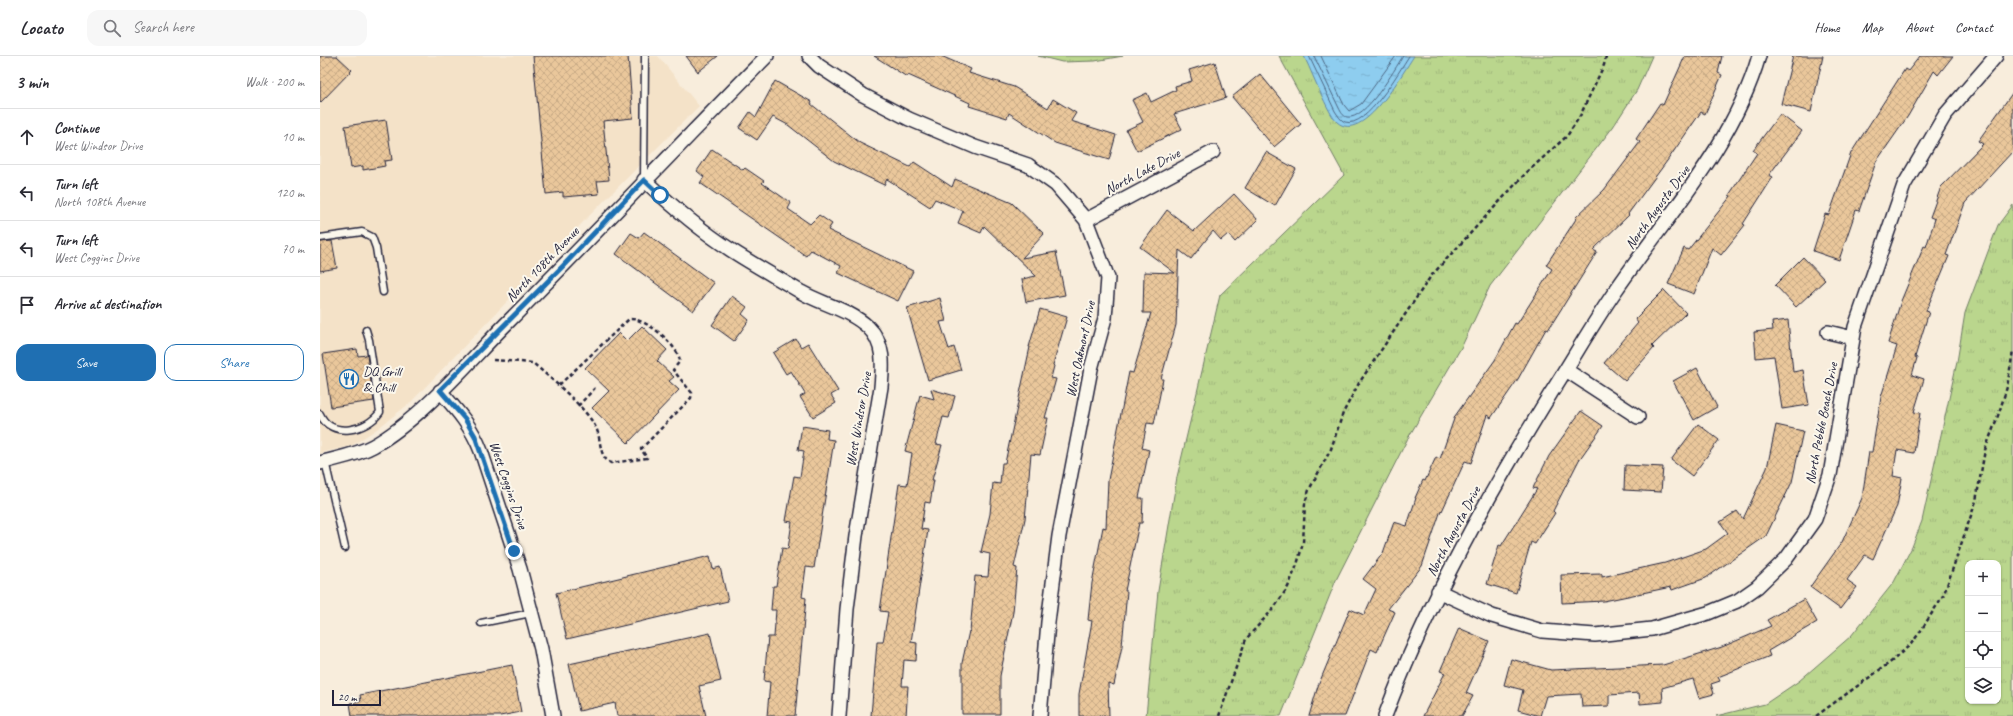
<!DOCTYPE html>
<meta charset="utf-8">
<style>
body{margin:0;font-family:Caveat,sans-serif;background:#f7f7f7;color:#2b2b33}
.controls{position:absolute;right:12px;bottom:12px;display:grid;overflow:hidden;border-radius:8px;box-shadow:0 1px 3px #0004}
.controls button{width:36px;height:36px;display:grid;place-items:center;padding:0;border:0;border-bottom:1px solid #e1e1e2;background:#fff;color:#2b2b33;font:20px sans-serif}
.scale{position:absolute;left:12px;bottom:10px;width:49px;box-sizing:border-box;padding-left:4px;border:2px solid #22223b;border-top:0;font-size:11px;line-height:14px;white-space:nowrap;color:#22223b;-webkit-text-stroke:3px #fbf7ec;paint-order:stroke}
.stop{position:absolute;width:12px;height:12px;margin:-9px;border:3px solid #1f6fb2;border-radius:50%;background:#fff}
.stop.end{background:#1f6fb2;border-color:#fff;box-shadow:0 1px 4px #0008}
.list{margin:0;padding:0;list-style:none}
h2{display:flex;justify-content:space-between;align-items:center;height:52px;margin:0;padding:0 16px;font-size:17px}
h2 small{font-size:13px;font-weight:400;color:#7c7c81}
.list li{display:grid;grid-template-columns:26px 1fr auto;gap:12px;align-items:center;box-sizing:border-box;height:56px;padding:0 16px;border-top:1px solid #e1e1e2}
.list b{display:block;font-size:15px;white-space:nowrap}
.list p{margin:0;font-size:13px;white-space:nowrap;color:#7c7c81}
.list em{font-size:13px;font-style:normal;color:#7c7c81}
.actions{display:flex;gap:8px;padding:12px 16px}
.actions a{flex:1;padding:9px 0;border:1px solid #1f6fb2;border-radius:12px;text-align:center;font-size:14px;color:#1f6fb2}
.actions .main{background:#1f6fb2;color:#fff}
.icon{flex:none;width:22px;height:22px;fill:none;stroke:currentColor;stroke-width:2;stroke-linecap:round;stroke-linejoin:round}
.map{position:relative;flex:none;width:1693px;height:660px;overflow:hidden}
header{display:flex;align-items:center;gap:24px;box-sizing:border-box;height:56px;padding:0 20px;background:#fff;border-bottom:1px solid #e1e1e2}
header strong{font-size:19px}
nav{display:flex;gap:22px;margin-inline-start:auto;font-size:14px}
.search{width:280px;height:36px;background:#f7f7f7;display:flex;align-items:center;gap:10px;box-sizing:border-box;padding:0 14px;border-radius:12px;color:#7c7c81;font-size:15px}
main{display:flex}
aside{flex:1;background:#fff}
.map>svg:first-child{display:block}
.built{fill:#f4e2c8}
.grass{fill:url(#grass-tufts);stroke:#6e7c64;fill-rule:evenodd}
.water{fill:url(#water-ripples);stroke:#6389a7}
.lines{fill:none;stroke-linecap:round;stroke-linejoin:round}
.shore{stroke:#4d6683;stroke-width:1}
.building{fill:url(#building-cross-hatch);stroke:#22223b}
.lane-casing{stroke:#22223b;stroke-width:9}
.street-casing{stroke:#22223b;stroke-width:16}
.path{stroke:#22223b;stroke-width:2.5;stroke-dasharray:4 3;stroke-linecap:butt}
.lane{stroke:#fbf7ec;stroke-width:6}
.street{stroke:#fbf7ec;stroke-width:13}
.route{stroke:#1f6fb2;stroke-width:5}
.labels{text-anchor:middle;stroke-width:4;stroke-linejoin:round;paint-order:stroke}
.street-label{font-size:14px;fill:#22223b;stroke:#fbf7ec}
.poi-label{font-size:14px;fill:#22223b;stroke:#fbf7ec;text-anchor:start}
</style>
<header>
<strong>Locato</strong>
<div class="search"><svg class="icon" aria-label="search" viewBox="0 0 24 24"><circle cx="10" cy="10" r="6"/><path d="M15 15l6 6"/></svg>Search here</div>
<nav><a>Home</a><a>Map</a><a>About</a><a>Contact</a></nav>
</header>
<main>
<aside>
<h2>3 min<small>Walk · 200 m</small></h2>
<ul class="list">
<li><svg class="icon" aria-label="ahead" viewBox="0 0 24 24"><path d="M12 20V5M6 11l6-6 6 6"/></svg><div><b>Continue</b><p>West Windsor Drive</p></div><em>10 m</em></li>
<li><svg class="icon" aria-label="left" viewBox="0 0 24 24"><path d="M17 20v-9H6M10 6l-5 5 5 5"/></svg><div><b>Turn left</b><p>North 108th Avenue</p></div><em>120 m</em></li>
<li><svg class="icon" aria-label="left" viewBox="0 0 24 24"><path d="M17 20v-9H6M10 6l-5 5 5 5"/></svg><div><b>Turn left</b><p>West Coggins Drive</p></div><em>70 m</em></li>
<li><svg class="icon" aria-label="arrive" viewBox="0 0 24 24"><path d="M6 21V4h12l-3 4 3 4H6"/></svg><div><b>Arrive at destination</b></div></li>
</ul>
<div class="actions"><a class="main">Save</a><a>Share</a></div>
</aside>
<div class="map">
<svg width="1693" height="660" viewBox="0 0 1693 660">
<defs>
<pattern id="grass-tufts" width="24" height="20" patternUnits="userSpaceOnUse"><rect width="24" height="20" fill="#bad68d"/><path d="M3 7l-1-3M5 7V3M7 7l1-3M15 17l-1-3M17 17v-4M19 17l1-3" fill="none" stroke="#a0b77b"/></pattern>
<pattern id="water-ripples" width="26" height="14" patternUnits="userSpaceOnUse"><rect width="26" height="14" fill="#8ecdef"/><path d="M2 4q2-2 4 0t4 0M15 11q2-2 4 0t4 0" fill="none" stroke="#7ab0ce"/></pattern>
<pattern id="building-cross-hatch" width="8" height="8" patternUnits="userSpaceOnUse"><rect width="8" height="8" fill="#eac79b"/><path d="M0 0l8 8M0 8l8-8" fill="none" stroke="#c8ab86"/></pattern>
</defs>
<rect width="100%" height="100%" fill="#f8eddc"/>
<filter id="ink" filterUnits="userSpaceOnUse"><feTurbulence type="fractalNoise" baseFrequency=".025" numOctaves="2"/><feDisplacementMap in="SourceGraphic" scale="8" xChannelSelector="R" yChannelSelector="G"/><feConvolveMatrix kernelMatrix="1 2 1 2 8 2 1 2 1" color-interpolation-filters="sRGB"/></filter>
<g filter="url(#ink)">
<!-- built -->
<path class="built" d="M0 0H338L379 50 267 162 90 347 57 373 31 390 0 397Z"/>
<!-- grass -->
<path class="grass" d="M718 0H803L775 5 742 6Z
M959 0H1332L1317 34 1293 71 1170 230 1142 290 1088 382 1016 524 961 660H826L838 535 857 421 900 239 1024 119Z
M1693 149V660H1396L1445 648 1479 625 1531 580 1574 526 1592 491 1602 465 1637 306 1645 257 1678 169ZM1648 507H1678V645H1648Z"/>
<!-- water -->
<path class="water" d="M984 0H1094C1083 16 1043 89 1017 66 1008 58 991 14 984 0Z"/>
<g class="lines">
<!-- shore -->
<path class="shore" d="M989 0 1015 55C1018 59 1020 64 1025 66 1047 73 1079 15 1089 0
M994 0 1019 52C1021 56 1023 60 1027 61 1045 65 1075 13 1083 0
M1001 0 1024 49 1029 55 1041 48 1076 0"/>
</g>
<!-- building -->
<path class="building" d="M0 0H17L32 14 0 47Z
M213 0H308L313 62 283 65 289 124 277 125 279 138 243 141V136L226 138Z
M366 0H398L378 16Z
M554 0H621L651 13 649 17 694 31 728 52 733 43 756 57 751 65 796 79 789 104 735 87 689 57 687 62 649 50 650 47 588 19 587 21Z
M1365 0H1402L1398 17 1402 19 1385 58 1381 56 1347 105 1308 158 1309 159 1273 194 1277 196 1228 274 1226 273 1198 323 1171 362 1167 359 1151 407 1145 405 1122 455 1121 454 1102 510 1068 553 1075 556 1057 596 1051 593 1025 660H989L998 630 1030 553 1044 559 1056 533 1043 523 1063 497 1074 466 1087 470 1096 442H1095L1103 424 1105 425 1116 401 1120 403 1135 360 1175 304 1195 267 1197 268 1232 213 1226 209 1256 163 1255 162 1284 134 1320 86 1316 83 1340 47 1343 49Z
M1473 0H1503L1491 56 1461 48Z
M1600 0H1633L1618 19 1614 15 1588 60 1556 106 1539 155 1536 154 1519 204 1493 195 1505 158 1509 159 1531 97 1585 13 1588 15Z
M895 6 906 42 854 58 862 73 817 95 806 74 823 66 812 44 827 37 831 46 856 34 855 30 872 25 869 14Z
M940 18 981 68 954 91 912 41Z
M455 25 492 46 491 48 540 87 590 111 594 106 632 131 635 123 692 147 724 178 702 202 736 196 745 239 706 246 702 223 716 220 664 170 661 177 638 167 643 155 615 143 610 151 567 123 564 129 514 105 468 69 453 61 437 84 419 72 430 56 436 61Z
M1693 36V95L1645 147 1626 199 1629 200 1606 255 1609 256 1595 301 1597 302 1592 319 1604 323 1594 356 1600 357 1594 397 1577 394 1573 420 1582 422 1577 450 1553 503 1545 499 1527 524 1537 531 1520 553 1490 531 1522 486 1542 442 1549 396H1552L1561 341 1577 290 1568 287 1581 245 1604 190 1606 191 1615 163 1610 161 1621 131 1663 88 1658 85Z
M1460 58 1482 75 1449 119 1453 121 1423 168 1425 169 1401 199 1392 192 1374 238 1348 228 1364 192 1368 194 1411 140 1409 139 1437 97 1433 94Z
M66 64 72 104 64 105 65 110 43 114V110L31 112 25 70Z
M392 93 423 114 425 112 444 125 442 127 471 147 468 153 490 168 499 159 512 168 508 174 593 215 578 245 518 217 521 210 491 194 486 200 380 127 384 121 377 115Z
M946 96 976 113 955 150 925 132Z
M914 138 938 164 915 186 908 178 901 184 893 175 871 203 859 194 856 269 841 323H843L834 368 827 367 822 392 829 394 819 442H823L822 467H819L805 535H807L802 590 794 629 788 627 789 660H759V638L772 565 768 564 772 527 783 471 786 472 788 424 809 316 813 317 831 257H823L824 216 855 217 820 191 847 154 874 175Z
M324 176 394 227 373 255 296 198 311 177 319 182Z
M12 185 17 212 0 215V186Z
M1483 201 1505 224 1476 251 1455 229Z
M1344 234 1366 257 1332 290 1334 292 1305 325 1284 307 1318 267 1315 263Z
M412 240 427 251 422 258 429 264 414 285 392 269Z
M620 242 626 265 620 266 629 293 634 291 641 314 608 324 587 252Z
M720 253 747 261 733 309 734 310 731 322 736 323 725 362H728L720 399 711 398 705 463 694 511 697 512 693 556 680 620V658H642V607L649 575 650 576 655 520 668 521 670 498 661 496 670 458 673 427 680 428 682 407H685L710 291H709Z
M1468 264 1473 316 1483 314 1489 349 1462 353 1454 300 1436 302 1434 276 1453 274 1452 266Z
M322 270 347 294 337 305 354 321 349 325 359 334 308 387 272 352 289 335 265 312 299 277 307 285Z
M476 283 481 291 488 287 518 335 511 339 516 347 493 361 480 341 485 338 471 315 466 318 453 297Z
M37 293 38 300 47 299 54 345 11 351 3 298Z
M1377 312 1397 351 1374 364 1353 325Z
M611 333 635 340 629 362 623 361 616 388 622 389 612 424H614L610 447 605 446 601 473 608 474 591 586 597 587 596 605 584 604 582 630H588L586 660H551L557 586H563L568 556 560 555 579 428 587 429 592 397 585 395 600 339 614 343Z
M1261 355 1283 370 1259 404 1233 455 1235 457 1215 488 1211 486 1196 537 1167 528 1179 489 1181 490 1217 433 1213 432 1229 400Z
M1378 368 1399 384 1372 420 1351 404Z
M1456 369 1483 375 1472 426 1446 480 1386 522 1352 534 1351 531 1284 545 1242 547 1241 519 1282 518V521L1345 507 1386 493 1408 477 1400 466 1417 455 1423 463 1447 412Z
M482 370 508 374 507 383 514 384 494 512 486 511 482 541 486 542 475 660H447L450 626 444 625 448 581H454L456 554H451L453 530H456L462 492 468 493 472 466 466 465 474 420 480 421 484 395 478 394Z
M1305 409 1343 411 1341 436 1304 434Z
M390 500 393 513 400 511 408 545 247 583 236 537Z
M1484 543 1497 566 1448 595 1450 600 1398 621 1400 625 1391 628 1394 638 1379 642 1373 623 1342 632 1343 646 1320 648 1319 637 1289 639V650L1262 651 1261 638 1226 640 1220 660 1198 654 1203 634 1184 629 1191 603 1231 614 1343 609 1402 591 1451 570 1447 564Z
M1139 572 1169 585 1146 637 1153 640 1142 660H1103L1125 617 1120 615Z
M390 577 401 625 379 630 386 660H297L295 647 259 655 249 608Z
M192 609 201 656 180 660H32L30 647 41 645 40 639Z"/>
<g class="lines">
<!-- lane casing -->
<g class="lane-casing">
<path id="lane" d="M324 124 325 0
M0 182 42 176 52 181 56 192 63 236
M0 358C11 383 47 375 60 356L49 284 46 274
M5 405 25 492
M161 567 211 557"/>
</g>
<!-- street casing -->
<g class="street-casing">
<path id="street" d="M489 0 499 10 543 39 589 63 655 91 708 109 736 129 766 164 788 222 785 262 771 313 739 480 728 566 720 660
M324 124C351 149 380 174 411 194 434 209 458 222 481 236 502 248 530 254 548 271 565 287 563 310 561 331L536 480 527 553 519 660
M766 164 893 96
M1508 276 1533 282
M1246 314 1318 361
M120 335C137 354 152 371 161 395L200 513 221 593 233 660
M0 407C17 402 37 399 53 390 100 364 149 305 188 266 275 178 360 88 447 0
M1118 535 1172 560 1222 575 1275 579 1332 573 1388 557 1417 545 1437 531 1466 503 1495 463 1510 419 1535 271 1584 129 1625 59 1676 0
M1065 660C1108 546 1167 441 1231 337 1253 303 1273 267 1296 234 1348 158 1413 89 1439 0"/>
</g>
<!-- path -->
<path class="path" d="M173 304 213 307C230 322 269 354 277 374 281 384 279 402 291 407L327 402 321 393 371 342 372 337 353 314 360 305C358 289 325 261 309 263L238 330
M258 350 275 332
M899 660 926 583 954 552 968 531 977 509 983 487 985 447 989 434 1011 393 1023 357 1039 327 1111 220 1205 118 1247 80 1260 60 1284 9 1286 0
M1496 660 1572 605 1591 588 1600 576 1624 538 1656 445 1665 394 1679 357 1687 331 1693 295"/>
<!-- lane -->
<use href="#lane" class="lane"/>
<!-- street -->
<use href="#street" class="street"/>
</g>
</g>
<g class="lines" filter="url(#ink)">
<!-- route -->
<path class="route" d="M194 495 155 380 145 363 120 334 243 210 324 124 340 139"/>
</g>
<!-- icons -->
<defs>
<g id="restaurant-ring" transform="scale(1)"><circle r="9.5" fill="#fbf7ec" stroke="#1f6fb2" stroke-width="1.5"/><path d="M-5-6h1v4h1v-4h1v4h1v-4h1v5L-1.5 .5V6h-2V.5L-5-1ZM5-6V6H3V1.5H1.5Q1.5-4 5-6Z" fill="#1f6fb2"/></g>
</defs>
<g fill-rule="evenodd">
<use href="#restaurant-ring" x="29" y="323"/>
</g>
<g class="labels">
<!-- street labels -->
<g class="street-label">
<text transform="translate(822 115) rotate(-28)" y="5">North Lake Drive</text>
<text transform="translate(1337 151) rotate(-54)" y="5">North Augusta Drive</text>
<text transform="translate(222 208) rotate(-46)" y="5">North 108th Avenue</text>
<text transform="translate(760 293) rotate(-78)" y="5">West Oakmont Drive</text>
<text transform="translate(538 363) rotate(-80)" y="5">West Windsor Drive</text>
<text transform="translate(1501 367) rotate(-79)" y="5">North Pebble Beach Drive</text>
<text transform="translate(189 429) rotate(71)" y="5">West Coggins Drive</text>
<text transform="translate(1133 475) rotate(-62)" y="5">North Augusta Drive</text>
</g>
<!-- poi labels -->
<g class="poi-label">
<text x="43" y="320">DQ Grill<tspan x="43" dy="16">&amp; Chill</tspan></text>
</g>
</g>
</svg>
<div class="controls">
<button>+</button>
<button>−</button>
<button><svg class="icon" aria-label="locate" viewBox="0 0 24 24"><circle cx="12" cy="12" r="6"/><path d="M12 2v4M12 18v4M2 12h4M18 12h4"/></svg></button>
<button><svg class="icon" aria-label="layers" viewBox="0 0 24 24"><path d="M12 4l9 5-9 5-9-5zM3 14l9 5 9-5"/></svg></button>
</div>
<div class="scale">20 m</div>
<div class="stop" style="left:340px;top:139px"></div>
<div class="stop end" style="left:194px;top:495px"></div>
</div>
</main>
